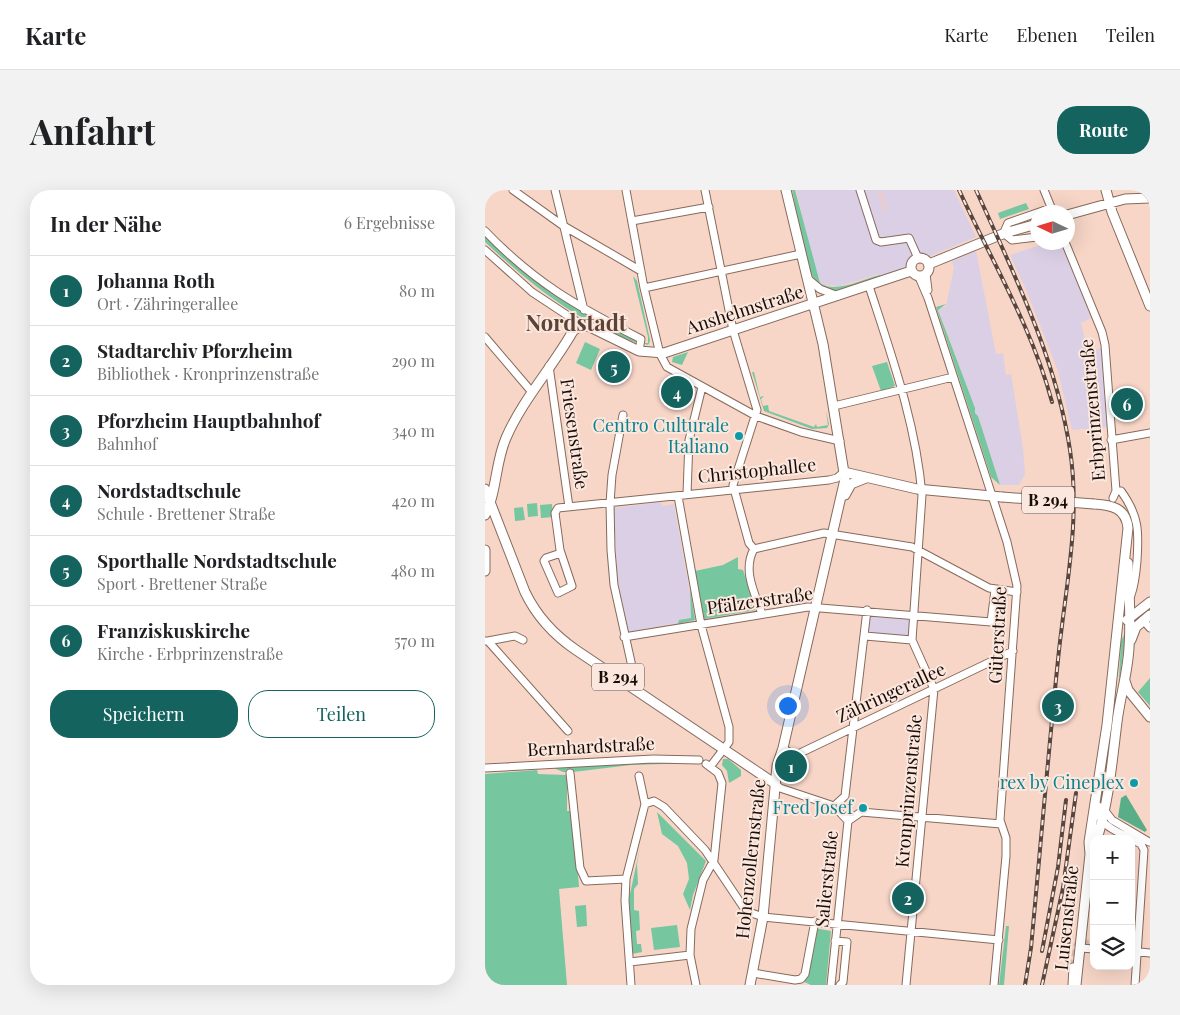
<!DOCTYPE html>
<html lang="de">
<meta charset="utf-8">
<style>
body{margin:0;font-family:"Playfair Display",serif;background:#f2f2f2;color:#202124}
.controls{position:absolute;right:15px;bottom:15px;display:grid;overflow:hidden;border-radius:10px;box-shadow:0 5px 20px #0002}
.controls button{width:45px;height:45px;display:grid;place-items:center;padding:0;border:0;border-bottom:1px solid #e0e0e0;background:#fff;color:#202124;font:25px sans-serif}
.compass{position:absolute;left:545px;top:15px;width:45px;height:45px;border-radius:50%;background:#fff;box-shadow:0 5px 20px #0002;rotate:274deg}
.you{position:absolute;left:302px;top:515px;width:18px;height:18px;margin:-12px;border:4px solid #fff;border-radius:50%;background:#1a73e8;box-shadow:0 0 0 8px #1a73e833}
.badge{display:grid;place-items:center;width:32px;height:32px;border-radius:50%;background:#14635f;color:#fff;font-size:16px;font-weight:700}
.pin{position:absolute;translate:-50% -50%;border:2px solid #fff;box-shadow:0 1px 5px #0006}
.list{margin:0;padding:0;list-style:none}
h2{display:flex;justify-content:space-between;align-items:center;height:65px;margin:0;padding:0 20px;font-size:21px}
h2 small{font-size:16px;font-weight:400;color:#757577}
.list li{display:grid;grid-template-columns:32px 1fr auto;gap:15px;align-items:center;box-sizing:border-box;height:70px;padding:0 20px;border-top:1px solid #e0e0e0}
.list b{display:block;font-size:19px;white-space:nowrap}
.list p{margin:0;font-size:16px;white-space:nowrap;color:#757577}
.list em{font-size:16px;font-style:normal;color:#757577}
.actions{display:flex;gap:10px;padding:15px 20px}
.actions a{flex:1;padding:11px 0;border:1px solid #14635f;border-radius:20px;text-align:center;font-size:18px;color:#14635f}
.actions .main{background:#14635f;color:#fff}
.icon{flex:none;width:28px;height:28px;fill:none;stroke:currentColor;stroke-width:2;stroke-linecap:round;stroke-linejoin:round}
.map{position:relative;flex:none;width:665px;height:795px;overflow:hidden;border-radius:20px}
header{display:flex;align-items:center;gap:30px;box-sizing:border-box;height:70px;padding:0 25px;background:#fff;border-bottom:1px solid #e0e0e0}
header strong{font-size:24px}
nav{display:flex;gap:28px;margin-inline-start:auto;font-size:18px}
.intro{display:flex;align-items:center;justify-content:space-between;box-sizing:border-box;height:120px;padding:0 30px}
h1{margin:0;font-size:35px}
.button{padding:12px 22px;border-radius:20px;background:#14635f;color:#fff;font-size:18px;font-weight:700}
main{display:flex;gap:30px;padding:0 30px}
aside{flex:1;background:#fff;border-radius:20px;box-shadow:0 5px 20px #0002}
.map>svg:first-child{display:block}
.commercial{fill:#dacfe4}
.industrial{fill:#e7cdd2}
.green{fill:#76c6a0}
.forest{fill:#59ad87}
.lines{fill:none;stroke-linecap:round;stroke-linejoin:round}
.minor-tunnel{stroke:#d5b8aa;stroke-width:7;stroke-dasharray:7 3.5;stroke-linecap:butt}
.minor-casing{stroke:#876a5c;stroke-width:9}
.major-casing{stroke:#876a5c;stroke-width:11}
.minor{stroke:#fff;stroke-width:7}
.major{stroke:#fff;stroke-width:9}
.rail-casing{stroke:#58463e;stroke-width:4}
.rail{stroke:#fbe7dd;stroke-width:2;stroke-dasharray:5.5;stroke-linecap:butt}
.major-bridge-casing{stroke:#876a5c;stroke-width:11;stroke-linecap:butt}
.major-bridge{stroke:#fff;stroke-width:9}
.culture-dot{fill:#0f9aa8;stroke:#fbe7dd;stroke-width:2}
.labels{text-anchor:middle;stroke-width:4;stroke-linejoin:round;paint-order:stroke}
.shield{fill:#fbe7dd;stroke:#5b4e47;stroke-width:1}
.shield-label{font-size:16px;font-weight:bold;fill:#170c07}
.street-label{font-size:18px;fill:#170c07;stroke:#fbe7dd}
.culture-label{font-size:18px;fill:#0d838f;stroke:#fbe7dd;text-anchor:end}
.district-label{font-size:22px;font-weight:bold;fill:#5d4336;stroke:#fbe7dd}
</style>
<header>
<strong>Karte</strong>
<nav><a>Karte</a><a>Ebenen</a><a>Teilen</a></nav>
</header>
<div class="intro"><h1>Anfahrt</h1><a class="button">Route</a></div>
<main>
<aside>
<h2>In der Nähe<small>6 Ergebnisse</small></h2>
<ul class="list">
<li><span class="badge">1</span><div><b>Johanna Roth</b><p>Ort · Zähringerallee</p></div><em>80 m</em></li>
<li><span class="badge">2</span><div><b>Stadtarchiv Pforzheim</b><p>Bibliothek · Kronprinzenstraße</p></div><em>290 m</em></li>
<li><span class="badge">3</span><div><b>Pforzheim Hauptbahnhof</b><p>Bahnhof</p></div><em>340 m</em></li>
<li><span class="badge">4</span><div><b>Nordstadtschule</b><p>Schule · Brettener Straße</p></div><em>420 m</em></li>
<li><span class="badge">5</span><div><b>Sporthalle Nordstadtschule</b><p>Sport · Brettener Straße</p></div><em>480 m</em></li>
<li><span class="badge">6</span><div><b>Franziskuskirche</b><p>Kirche · Erbprinzenstraße</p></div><em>570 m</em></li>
</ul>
<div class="actions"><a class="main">Speichern</a><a>Teilen</a></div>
</aside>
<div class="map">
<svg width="665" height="795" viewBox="0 0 665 795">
<rect width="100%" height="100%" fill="#f7d6c7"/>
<!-- commercial -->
<path class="commercial" d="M311 0H469L491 47 395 87 394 84 355 96 339 95 335 92 326 64Z
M561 53H570L580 60 606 128 596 133 603 162 616 158 622 237 587 240 573 181 542 102 525 65Z
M491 61 511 164 518 163 521 185 526 184 538 258 540 284 534 295H515L493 226 490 224V218L453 119 461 116 469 78 467 71Z
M175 312 178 316 189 314 210 430 142 442 132 384 129 318Z
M384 423 425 426 423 448 382 445Z"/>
<!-- industrial -->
<path class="industrial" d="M397 0 403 22 399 23 392 2Z"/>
<!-- green -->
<path class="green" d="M307 0H310L335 93C350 104 378 89 395 85V86C381 91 362 101 347 100 339 99 332 94 328 87 316 63 313 26 307 0Z
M541 13 544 19 515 29 513 23Z
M0 43 61 99 121 135 153 149 152 153C93 133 45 94 0 52Z
M148 86 152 91 165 150 164 154 162 155 159 153H163V147Z
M461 114 453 120 490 218V223L493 226 515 295 506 287 451 117Z
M100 152 115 159 106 180 91 173Z
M203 162 197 175 187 172 188 167Z
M402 172 410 196 396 201 387 176Z
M267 182H269L275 207 279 206 276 209 278 216 283 215 284 221 329 237 331 234 332 237 343 235 341 221 344 234 342 238 327 239 279 221Z
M52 313 53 326 43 327 42 314Z
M67 314 68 327 56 328 55 315Z
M38 317 40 330 30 331 29 318Z
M253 367V379L258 380 271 420 219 429 210 381 238 375Z
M205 398 210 430 193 434 194 430 206 428Z
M641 441 635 487H634L636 451Z
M665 488V516L653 502Z
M238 569H243L256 580V586L244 593 242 581 237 575Z
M133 572 210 573 146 575 88 582H78L64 576Z
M52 580 53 584 82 585V621H88L94 697 74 699 82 795H0V584Z
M172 622 221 671 208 705 205 720 198 704 204 689 202 673 193 656 177 644Z
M155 657 152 674 153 694 149 699V720L154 721 155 740 151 741 152 754H156L157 762 147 764 144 709Z
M101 715 102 736 92 737 90 716Z
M192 735 195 757 169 760 166 738Z
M521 736H524L519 795H514Z
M329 738 346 741 341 795H326L315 790Z"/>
<!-- forest -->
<path class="forest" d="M641 605 662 640 660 642 633 627 636 608Z"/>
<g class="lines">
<!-- minor-tunnel -->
<path class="minor-tunnel" d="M588 777 592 755 604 753"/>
<!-- minor casing -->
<g class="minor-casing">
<path id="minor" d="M28 0 77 35 156 81
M70 0 99 120
M141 0 159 98 175 164 182 177 271 226 316 242 355 251
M220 0 248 140 272 220 248 295 264 353 269 359
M375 0 391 50 396 52 424 48 433 68
M559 0 568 22
M147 31 224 17
M0 41C50 93 93 117 156 149L154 161
M552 47 527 50 521 45 520 40 523 33 566 18
M580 52 617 142 620 155 631 301 628 308
M0 60 47 102 97 135
M441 84 443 100
M434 87 443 108 522 352 532 396 515 630 521 648V666L509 795
M323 89 335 99 353 106
M384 96C406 164 431 233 437 305L427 450 449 499 421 795
M159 98 316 64
M0 147 46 201
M64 176 84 317
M349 216 468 187
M138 225 127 285 125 313 126 360 129 395 148 481 143 494
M626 250 665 243
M631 301H636C654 326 654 341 652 371 651 383 650 394 646 405
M202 304 204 250 217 197
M193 306 216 435 244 537V552L225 577
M269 359 339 343 427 357 504 398 532 402
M269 359C257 380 270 404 277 424
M76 363 61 368 59 371 73 403 87 396 75 360 70 323 73 318 344 290 352 288 359 282
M658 430 665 438
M380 446 427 450
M139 447 323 417 506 432 510 400
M0 451H3L83 541
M3 451 30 446 38 450
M298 558 309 566 528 461
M0 578 168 569 214 570
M85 583 95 678 101 691 141 689
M289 593 295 598 349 616 363 631
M160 614 169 611 179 617 220 660 261 721 278 727 514 750
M349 616 360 606 382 420
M613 616C611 635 632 641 646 649
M620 621 627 630 664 652
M363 631 376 622 516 634
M646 649 656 654 659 660 650 795
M350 751 362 752 358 792 355 795
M595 758 609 759
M646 761 665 763
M145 772 205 765
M268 783 310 790 316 789 320 784 330 731
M146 795 140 711 141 689 160 614 154 586
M211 795 205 765 206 739 218 690 229 670 237 593 233 583 221 574
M346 795 363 631
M587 795 588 777"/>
</g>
<!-- major casing -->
<g class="major-casing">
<path id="major" d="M621 0 627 22 665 116
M582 25 640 9 665 8
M426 77a9 9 0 1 1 18 0a9 9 0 1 1-18 0Z
M444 74 520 43 552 34
M97 135 105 137 154 161 179 163 426 81
M359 282 432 299 517 307
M0 299 40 402C52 427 69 445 91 460L289 593
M360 305 366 294 381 288
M0 325C12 302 10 273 21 248 38 209 67 178 88 141L97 135
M0 360V381
M642 430 665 412
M646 450 651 437 665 425
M640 491 643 500 665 527
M612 649C624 610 627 572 632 532 635 507 643 482 644 457 646 429 644 401 643 373
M265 795 278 727 292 576 298 558 360 289 338 154 301 0
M591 795 605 664 604 652 622 535 643 338C641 318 627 315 609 314"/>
</g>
<!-- minor -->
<use href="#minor" class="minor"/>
<!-- major -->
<use href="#major" class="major"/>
<!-- rail casing -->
<g class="rail-casing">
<path id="rail" d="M474 0C506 70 547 137 567 212
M491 0C529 84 571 168 585 260 596 331 580 399 573 470 563 566 555 662 546 758L540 795
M557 761 573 677 581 610
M557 795 578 698 591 603"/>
</g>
<!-- rail -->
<use href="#rail" class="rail"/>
<!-- major-bridge casing -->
<g class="major-bridge-casing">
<path id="major-bridge" d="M517 307 609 314"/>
</g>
<!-- major-bridge -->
<use href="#major-bridge" class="major-bridge"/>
</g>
<!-- markers -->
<g class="culture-dot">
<circle cx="254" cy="246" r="5"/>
<circle cx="649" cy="593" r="5"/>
<circle cx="378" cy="618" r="5"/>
</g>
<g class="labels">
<!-- shield labels -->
<g class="shield">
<rect x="537" y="296.5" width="52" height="27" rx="4"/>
<rect x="107" y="473.5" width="52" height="27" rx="4"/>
</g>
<g class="shield-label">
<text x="563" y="316">B 294</text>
<text x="133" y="493">B 294</text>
</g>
<!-- street labels -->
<g class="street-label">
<text transform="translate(260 120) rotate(-18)" y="6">Anshelmstraße</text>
<text transform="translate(608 220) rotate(-95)" y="6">Erbprinzenstraße</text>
<text transform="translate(89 244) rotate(82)" y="6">Friesenstraße</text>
<text transform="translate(272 281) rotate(-6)" y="6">Christophallee</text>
<text transform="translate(275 411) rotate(-8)" y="6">Pfälzerstraße</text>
<text transform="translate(513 445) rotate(-87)" y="6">Güterstraße</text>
<text transform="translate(406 503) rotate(-25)" y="6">Zähringerallee</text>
<text transform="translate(106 557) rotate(-3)" y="6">Bernhardstraße</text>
<text transform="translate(424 601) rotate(-85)" y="6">Kronprinzenstraße</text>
<text transform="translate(266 669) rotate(-84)" y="6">Hohenzollernstraße</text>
<text transform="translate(342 689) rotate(-84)" y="6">Salierstraße</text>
<text transform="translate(582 728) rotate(-84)" y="6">Luisenstraße</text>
</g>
<!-- culture labels -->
<g class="culture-label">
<text x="244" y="242">Centro Culturale<tspan x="244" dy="21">Italiano</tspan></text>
<text x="639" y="599">rex by Cineplex</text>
<text x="368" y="624">Fred Josef</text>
</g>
<!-- district labels -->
<g class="district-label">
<text x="91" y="141">Nordstadt</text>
</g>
</g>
</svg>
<div class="controls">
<button>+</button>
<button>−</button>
<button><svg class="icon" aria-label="layers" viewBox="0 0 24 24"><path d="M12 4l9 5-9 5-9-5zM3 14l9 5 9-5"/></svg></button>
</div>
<svg class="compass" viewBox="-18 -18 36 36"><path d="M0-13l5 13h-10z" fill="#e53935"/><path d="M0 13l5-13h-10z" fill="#757577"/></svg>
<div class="you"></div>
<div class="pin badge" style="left:306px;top:576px">1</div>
<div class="pin badge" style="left:423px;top:708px">2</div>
<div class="pin badge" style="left:573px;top:516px">3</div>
<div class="pin badge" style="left:192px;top:202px">4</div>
<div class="pin badge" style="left:129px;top:177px">5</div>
<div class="pin badge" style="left:642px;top:214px">6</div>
</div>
</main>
